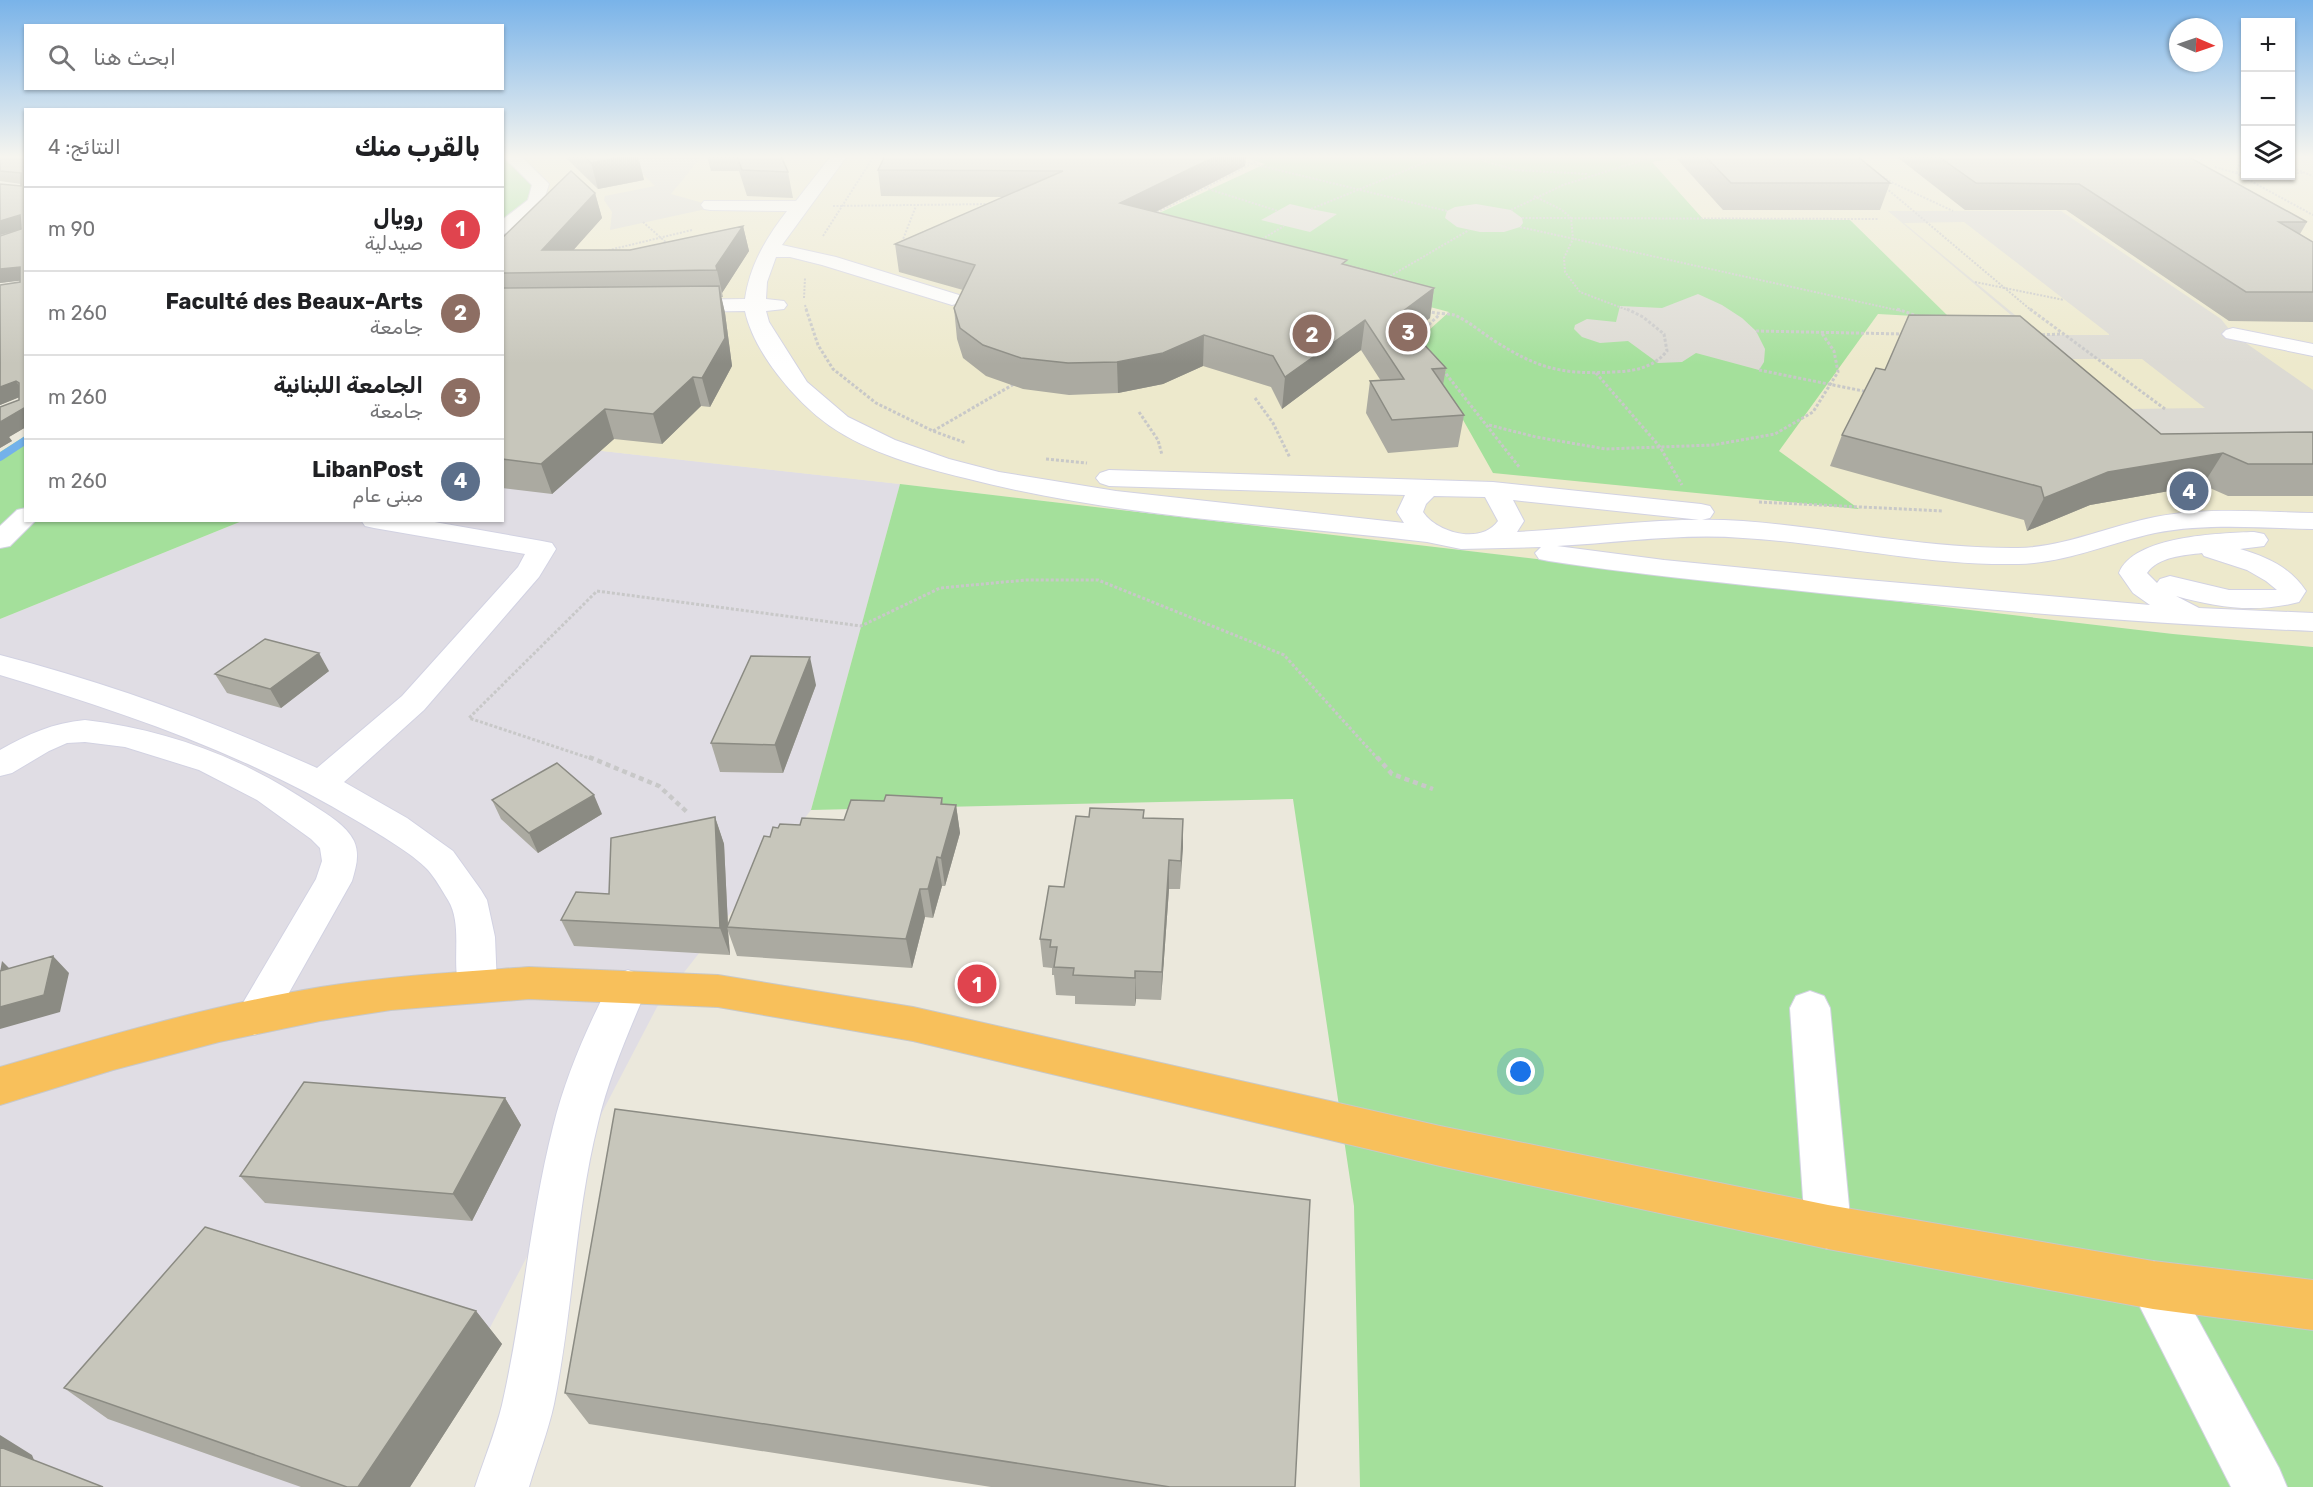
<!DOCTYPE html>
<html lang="ar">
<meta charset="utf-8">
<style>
body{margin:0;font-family:Rubik,"Noto Sans Arabic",sans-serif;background:#f2f2f2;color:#202124;direction:rtl}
.controls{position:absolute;right:18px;top:18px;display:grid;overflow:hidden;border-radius:0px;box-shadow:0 2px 4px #0004}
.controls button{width:54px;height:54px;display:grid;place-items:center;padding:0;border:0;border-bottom:2px solid #e0e0e0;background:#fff;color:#202124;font:30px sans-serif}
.compass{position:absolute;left:2169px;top:18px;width:54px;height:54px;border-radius:50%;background:#fff;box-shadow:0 2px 4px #0004;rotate:92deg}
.you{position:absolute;left:1521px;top:1072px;width:21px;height:21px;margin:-15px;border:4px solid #fff;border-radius:50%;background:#1a73e8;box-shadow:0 0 0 9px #1a73e833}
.badge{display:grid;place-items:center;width:39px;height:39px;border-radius:50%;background:#b45309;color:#fff;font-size:20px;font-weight:700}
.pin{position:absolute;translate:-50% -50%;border:3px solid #fff;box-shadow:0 2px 6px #0006}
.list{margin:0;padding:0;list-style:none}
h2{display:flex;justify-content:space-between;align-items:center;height:78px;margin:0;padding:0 24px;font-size:26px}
h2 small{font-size:20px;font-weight:400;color:#757577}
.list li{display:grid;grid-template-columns:39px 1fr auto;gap:18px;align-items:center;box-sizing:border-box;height:84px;padding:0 24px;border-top:2px solid #e0e0e0}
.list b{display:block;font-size:22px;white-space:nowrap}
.list p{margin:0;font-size:20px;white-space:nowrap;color:#757577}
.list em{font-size:20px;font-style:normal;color:#757577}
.icon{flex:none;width:33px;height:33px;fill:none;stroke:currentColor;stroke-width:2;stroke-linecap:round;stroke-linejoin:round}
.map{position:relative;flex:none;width:2313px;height:1487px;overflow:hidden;direction:ltr}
.search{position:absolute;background:#fff;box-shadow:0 2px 4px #0004;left:24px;top:24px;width:480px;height:66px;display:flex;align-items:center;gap:15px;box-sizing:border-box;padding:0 21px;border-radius:0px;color:#757577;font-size:22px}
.panel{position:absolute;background:#fff;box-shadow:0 2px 4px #0004;left:24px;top:108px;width:480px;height:414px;border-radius:0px;direction:rtl}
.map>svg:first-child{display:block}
.industrial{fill:#e0dde4}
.education{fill:#ede9cc}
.green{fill:#a4e09b}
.plaza{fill:#dcdad3;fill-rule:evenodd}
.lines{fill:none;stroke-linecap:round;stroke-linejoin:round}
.stream{stroke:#73b1ea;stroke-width:8}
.minor-casing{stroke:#d2d2e2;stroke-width:2}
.highway-casing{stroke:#c8c8c8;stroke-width:2}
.path-far2{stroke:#c8c8c8;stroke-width:2;stroke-dasharray:2 1.5;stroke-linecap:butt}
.path-far1{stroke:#c8c8c8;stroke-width:3;stroke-dasharray:3 2;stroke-linecap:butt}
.path{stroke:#c8c8c8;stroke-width:4.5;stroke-dasharray:5 4;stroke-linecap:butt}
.minor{fill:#fff;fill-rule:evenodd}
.highway{fill:#f8c05b;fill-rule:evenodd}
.path-bridge{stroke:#c8c8c8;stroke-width:2;stroke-dasharray:2 1.5;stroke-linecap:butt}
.wall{fill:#abaaa1}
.shaded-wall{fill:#8b8b83}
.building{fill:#c7c6bb;stroke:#8b8b83;stroke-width:1.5}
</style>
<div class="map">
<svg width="2313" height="1487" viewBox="0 0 2313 1487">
<rect width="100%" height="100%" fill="#ebe8dc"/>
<!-- industrial -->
<path class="industrial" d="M503 440 900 484 811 810 657 1007 407 1487H0V619L242 521 502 520Z"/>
<!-- education -->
<path class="education" d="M503 156H2245L2246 176H2290L2291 156H2313V647L2173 634 900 484 503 440V224L511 163Z"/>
<!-- green -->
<path class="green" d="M1242 156H1684L1652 162 1703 219 1850 220 1950 318 1878 314 1779 451 1859 509 1493 473 1418 340 1449 312 1129 227 1265 164Z
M503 158 533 183 527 200 503 224Z
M25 436 26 520 242 521 0 619V452Z
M900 484 2173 634 2313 647V1487H1360L1354 1206 1293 799 811 810Z"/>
<!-- plaza -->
<path class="plaza" d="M624 156H702L671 194 710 205 706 209 610 230 612 212 604 200 605 196 655 186Z
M1290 204 1311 209 1337 214 1310 232 1261 220Z
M1476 204 1511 210 1522 218 1523 223 1520 227 1504 232H1480L1457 227 1445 218 1447 211 1455 207Z
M1888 211H2061L2221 319 2233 334 2313 390V464L2194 461 2005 343 1974 315H2011ZM1964 222 2109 334V335H2039L1904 223ZM2070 359H2142L2205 408 2128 409Z
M1698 294 1722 305 1742 318 1756 331 1765 349 1764 362 1759 370 1696 353 1682 362 1658 363 1628 341 1600 343 1582 337 1574 329 1575 325 1587 319 1616 322 1620 306 1662 308Z"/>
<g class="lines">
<!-- stream -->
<path class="stream" d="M0 457 26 440"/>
<!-- minor casing -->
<g class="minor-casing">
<path id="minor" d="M503 156H521L549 184 542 206 508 233 502 234V220L528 200 532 185Z
M831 156H847L782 245 836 257 959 295 962 299 959 303 952 305 822 265 790 257H776L767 282 766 299 784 301 787 305 784 309 766 311 769 322 807 382 848 417 895 440 949 459 999 472 1116 491 1404 523 1397 512 1405 495 1109 486 1100 483 1096 478 1100 473 1109 470 1493 482 1701 504 1710 506 1714 512 1710 518 1701 520 1513 500 1524 521 1517 532C1592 528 1668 516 1743 521 1835 528 1926 549 2018 548 2065 547 2109 526 2155 517 2207 507 2261 512 2313 513V529C2260 528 2207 523 2155 533 2109 543 2066 563 2018 564 1926 566 1834 543 1743 538 1681 533 1619 543 1557 546L1664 560 1856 579 2150 605 2133 593 2119 573C2133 536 2220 533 2254 532L2264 534 2268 540 2264 546 2240 549C2267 557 2290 567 2306 591L2299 602C2256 613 2219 608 2176 596L2199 608 2313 613V631C2148 624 1984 610 1820 593 1729 583 1639 575 1549 561L1539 559 1535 553 1541 547 1461 549 1427 542C1273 524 1115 517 965 478 920 467 869 453 830 426 796 402 754 353 745 311L678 312 671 310 668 306 671 302 678 300 745 299C750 265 766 238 787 211L710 210 704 209 701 205 704 201H796ZM1434 496 1485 497 1498 521C1481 545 1437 533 1423 512L1426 504ZM2202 553 2204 556 2247 570 2266 581 2277 590H2229L2170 576 2160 579 2157 583 2147 573C2157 557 2185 555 2202 553Z
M2186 156H2205L2197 163 2191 165 2183 160Z
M2233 328 2313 344V356L2226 338 2222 334 2226 330Z
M26 508V520H36L10 546 0 548V526L17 510Z
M361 520H423L542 541 552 543 556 549 539 577 424 710 344 782 407 818 453 851 481 890 487 900 495 937 497 986 491 997 477 1002 463 997C448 969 465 928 448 900 442 890 435 878 428 870 412 853 377 833 357 821 246 754 123 712 0 675V655C109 683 215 722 317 768L402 696 518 567 525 554 374 528 365 526Z
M85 720C169 730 243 758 313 805 328 815 346 825 354 841 360 855 356 867 352 881L268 1030 254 1035 240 1030 234 1018 316 879 322 861 320 848 311 839 257 800 199 770 125 747 85 742 67 743 49 751 12 773 0 776V750C28 734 53 723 85 720Z
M628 970 642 975 648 986C629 1031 609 1076 598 1123 575 1215 573 1311 554 1404 548 1432 537 1459 529 1487H475C484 1460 495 1433 502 1405 523 1313 530 1218 553 1127 566 1074 589 1023 614 975Z
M1810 991 1824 996 1830 1008 1851 1227 1845 1243 1828 1249 1811 1243 1805 1227 1790 1008 1796 996Z
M2153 1261 2170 1268 2279 1468 2287 1487H2231L2129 1285 2136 1268Z"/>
</g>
<!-- highway casing -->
<g class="highway-casing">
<path id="highway" d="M529 967 718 975 913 1007 1440 1126 1828 1205 2153 1261 2313 1280V1330L2153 1309 1828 1249 1440 1166 913 1041 718 1007 529 999 391 1010 320 1021 219 1042 113 1070 0 1105V1067C106 1036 212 1005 321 987 390 976 460 972 529 967Z"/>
</g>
<!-- path-far2 -->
<path class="path-far2" d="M1468 156 1515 170 1588 174
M2232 156 2246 159
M1241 161 1447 211
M2215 167 2236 173 2313 215
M2290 167 2313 176
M1874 171 1893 183 1953 211
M2236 173 2242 156
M2236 173H2246
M2290 173H2303
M1205 188 1278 211
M1886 188 2032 311
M1534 196 1562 210 1571 218 1573 239 1564 258 1565 272 1580 292 1630 311
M833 206 991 204
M1311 209 1441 156
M1511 210 1563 185 1656 156
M1154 214 1267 156
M1522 218 1878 219
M643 222 669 245
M1520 227 1901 311
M823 236 874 156
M1259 241 1284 226
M902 242 916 206
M605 251 692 230
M1387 278 1469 230
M804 298 805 278
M805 305 807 311"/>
<!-- path-far1 -->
<path class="path-far1" d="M806 309 818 345 833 369 876 403 933 431 966 443
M1897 309 1920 317
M2030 309 2165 409
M1427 311C1436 314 1446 313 1454 315 1467 320 1481 332 1493 340 1537 368 1561 375 1614 372 1635 371 1653 368 1667 351L1664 334 1643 317 1627 309
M1756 331 1904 334
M2037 335 2063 334
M1417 339 1416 337 1439 315
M1443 370 1520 468
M1759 370 1868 392
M1596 373 1660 447 1682 485
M1255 398 1273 423 1290 458
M1139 412 1158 440 1162 455
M1489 425 1536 437 1606 449 1713 445 1775 434 1813 412 1838 372 1834 351 1821 332
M933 431 1014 384
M1046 459 1087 463
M1759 502 1943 511
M592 759 469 718 597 591 861 626 940 588 1026 580H1098L1284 655 1378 759"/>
<!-- path -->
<path class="path" d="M589 757 659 786 688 813
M1377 757 1392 774 1433 789"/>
<!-- minor -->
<use href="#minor" class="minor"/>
<!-- highway -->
<use href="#highway" class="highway"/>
<!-- path-bridge -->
<path class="path-bridge" d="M1975 282 2064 300"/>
</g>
<!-- wall -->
<path class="wall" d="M26 156V427L9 437 12 441 0 448 19 400V397L0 405 20 280 0 283 21 229 0 235V184L21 186V184L0 181V157Z
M564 156H638L644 180 598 189Z
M707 156H781L788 172 793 198 747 196 739 171H711Z
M885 156H1246L1245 166 1156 212 1434 288 1430 318 1414 330 1419 339 1446 368 1443 385 1464 415 1458 447 1388 453 1366 413 1370 381H1381L1361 350 1282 409 1271 387 1203 366 1163 384 1118 393 1069 395 1023 389 986 376 963 358 957 339 954 308 963 290 899 272 895 244 1003 197 881 196 878 170Z
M1678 156H1857L1890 183 1880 210H1723L1677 159Z
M1897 156H2187L2307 222 2300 234 2313 242V322L2229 321 2066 210H1965L1897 157Z
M595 193 602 218 573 250H630L743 226 749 251 722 293 723 297H721L725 313 732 366 710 407 701 406 662 444 614 439 552 494 502 488V238Z
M2313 432V496H2228L2203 485 2090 505 2027 531 2024 520 1830 466 1842 435 2161 434Z
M329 671 281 708 227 693 215 674Z
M816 685 783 773 720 772 711 743Z
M942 798 943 804 956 805 960 833 945 886H942L933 918 925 917 912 968 737 956 728 931 730 955 574 946 561 920 609 894 715 817 724 844 728 925 770 837 778 828 800 825 844 820 884 801Z
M492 800 602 814 538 853 501 819Z
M1144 810V818L1183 819 1180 889H1169L1161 1000 1136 999 1135 1006 1075 1004V996L1056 995 1054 975H1052V968L1043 967 1040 939 1064 887 1089 817Z
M505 1098 521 1125 472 1221 265 1203 240 1176Z
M476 1311 502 1344 410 1487H301L108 1419 64 1388Z
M565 1393 1295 1487H991L589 1424Z"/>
<!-- shaded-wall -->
<path class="shaded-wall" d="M626 156H638L644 180 598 189 591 163Z
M1216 156H1246L1245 166 1120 230V203Z
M595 193 602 218 554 272 542 250Z
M20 215 26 228 0 235V221Z
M743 226 749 251 722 293 723 297 716 266Z
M20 267 26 280 0 283V269Z
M719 286 725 313 732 366 710 407 702 378Z
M1434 288 1430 318 1398 342 1402 312Z
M1365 320 1361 350 1282 409 1285 377Z
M1204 335 1203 366 1163 384 1118 393 1117 362Z
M693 377 701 406 662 444 653 414Z
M16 381 25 395 0 405V387Z
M26 407V427L9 437 12 441 0 448V422Z
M605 409 614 439 552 494 541 464Z
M2223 453 2203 485 2090 505 2027 531 2044 498 2108 472Z
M319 653 329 671 281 708 270 689Z
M810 657 816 685 783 773 775 745Z
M594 795 602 814 538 853 529 833Z
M956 805 960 833 945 886 941 858Z
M715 817 724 844 728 927H727L728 931 730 955 720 928Z
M1183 819V848L1180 889 1181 861Z
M937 857 942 886 933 918 928 889Z
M1169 860V889L1161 1000 1162 972Z
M920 889 925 917 912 968 906 939Z
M53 956 69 973 60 1012 0 1029V1007Z
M2 961 19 978 0 972Z
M1135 971 1136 999 1135 1006Z
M505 1098 521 1125 472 1221 453 1194Z
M476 1311 502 1344 410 1487H358Z
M0 1435 32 1455 39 1472 0 1448Z"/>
<!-- building -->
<path class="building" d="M2 156H26V407L0 422V407L19 400V383L16 381 0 387V285L20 282V267L0 269V236L21 229 20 215 0 221V184L21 186V173L0 171V157Z
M584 156H626L591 163Z
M737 156H781L788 172 742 170Z
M885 156H1216L1120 203 1347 260 1342 264 1434 288 1402 312 1419 339 1446 368 1432 369 1464 415 1392 420 1370 381 1404 379 1365 320 1285 377 1273 356 1204 335 1163 353 1117 362 1068 363 1021 358 983 345 960 328 954 308 975 265 895 244 1063 171 878 170Z
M1705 156H1857L1890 183H1731Z
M1938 156H2187L2307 222H2279L2313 242V292H2246L2079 184 1976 183Z
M571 171 595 193 542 250H630L743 226 716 266 717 270 502 273V238Z
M719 286 725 338 702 378 693 377 653 414 605 409 541 464 502 459V288Z
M1909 315 2020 316 2161 434 2313 432V464H2248L2223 453 2108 472 2044 498 2041 487 1842 435 1876 368 1885 370Z
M265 639 319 653 270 689 215 674Z
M751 656 810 657 775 745 711 743Z
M557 763 594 795 529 833 492 800Z
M886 795 942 798 941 804 956 805 941 858 937 857 928 889H920L906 939 727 927 764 836 770 837 773 827 778 828 780 824 800 825 802 818 844 820 851 800 884 801Z
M1090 808 1144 810 1143 818 1183 819 1181 861 1169 860 1162 972 1135 971V978L1073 975 1074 968 1054 967 1057 947H1050L1051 940 1040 939 1049 886 1064 887 1076 816 1089 817Z
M715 817 720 928 561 920 576 892 609 894 611 838Z
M53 956 44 995 0 1007V971Z
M304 1082 505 1098 453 1194 240 1176Z
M615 1109 1310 1200 1295 1487H1170L565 1393Z
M205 1227 476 1311 358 1487H347L64 1388Z
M0 1447 103 1487H0Z"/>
<!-- sky -->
<linearGradient id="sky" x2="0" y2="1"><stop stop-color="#79b3e9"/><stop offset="0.43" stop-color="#f6f5ef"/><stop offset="1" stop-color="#f6f5ef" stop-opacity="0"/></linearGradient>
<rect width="2313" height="364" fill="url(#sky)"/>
</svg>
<div class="controls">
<button>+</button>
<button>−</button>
<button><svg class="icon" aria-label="layers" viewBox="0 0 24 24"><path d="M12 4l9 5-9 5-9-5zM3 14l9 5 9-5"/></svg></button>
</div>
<svg class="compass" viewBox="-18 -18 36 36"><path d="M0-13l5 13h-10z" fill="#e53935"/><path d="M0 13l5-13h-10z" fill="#757577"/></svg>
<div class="you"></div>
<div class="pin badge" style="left:977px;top:984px;background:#e0444e">1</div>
<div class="pin badge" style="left:1312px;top:334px;background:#8d6e63">2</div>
<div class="pin badge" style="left:1408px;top:332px;background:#8d6e63">3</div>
<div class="pin badge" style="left:2189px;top:491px;background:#5c6f8a">4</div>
<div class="search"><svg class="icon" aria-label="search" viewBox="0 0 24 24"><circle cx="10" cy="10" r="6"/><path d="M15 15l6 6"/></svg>ابحث هنا</div>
<section class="panel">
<h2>بالقرب منك<small>النتائج: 4</small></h2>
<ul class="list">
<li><span class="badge" style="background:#e0444e">1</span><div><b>رويال</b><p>صيدلية</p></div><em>90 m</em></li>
<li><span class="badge" style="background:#8d6e63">2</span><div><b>Faculté des Beaux-Arts</b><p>جامعة</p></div><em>260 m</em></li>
<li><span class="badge" style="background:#8d6e63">3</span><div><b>الجامعة اللبنانية</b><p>جامعة</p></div><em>260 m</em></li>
<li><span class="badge" style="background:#5c6f8a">4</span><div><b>LibanPost</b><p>مبنى عام</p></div><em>260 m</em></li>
</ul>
</section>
</div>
